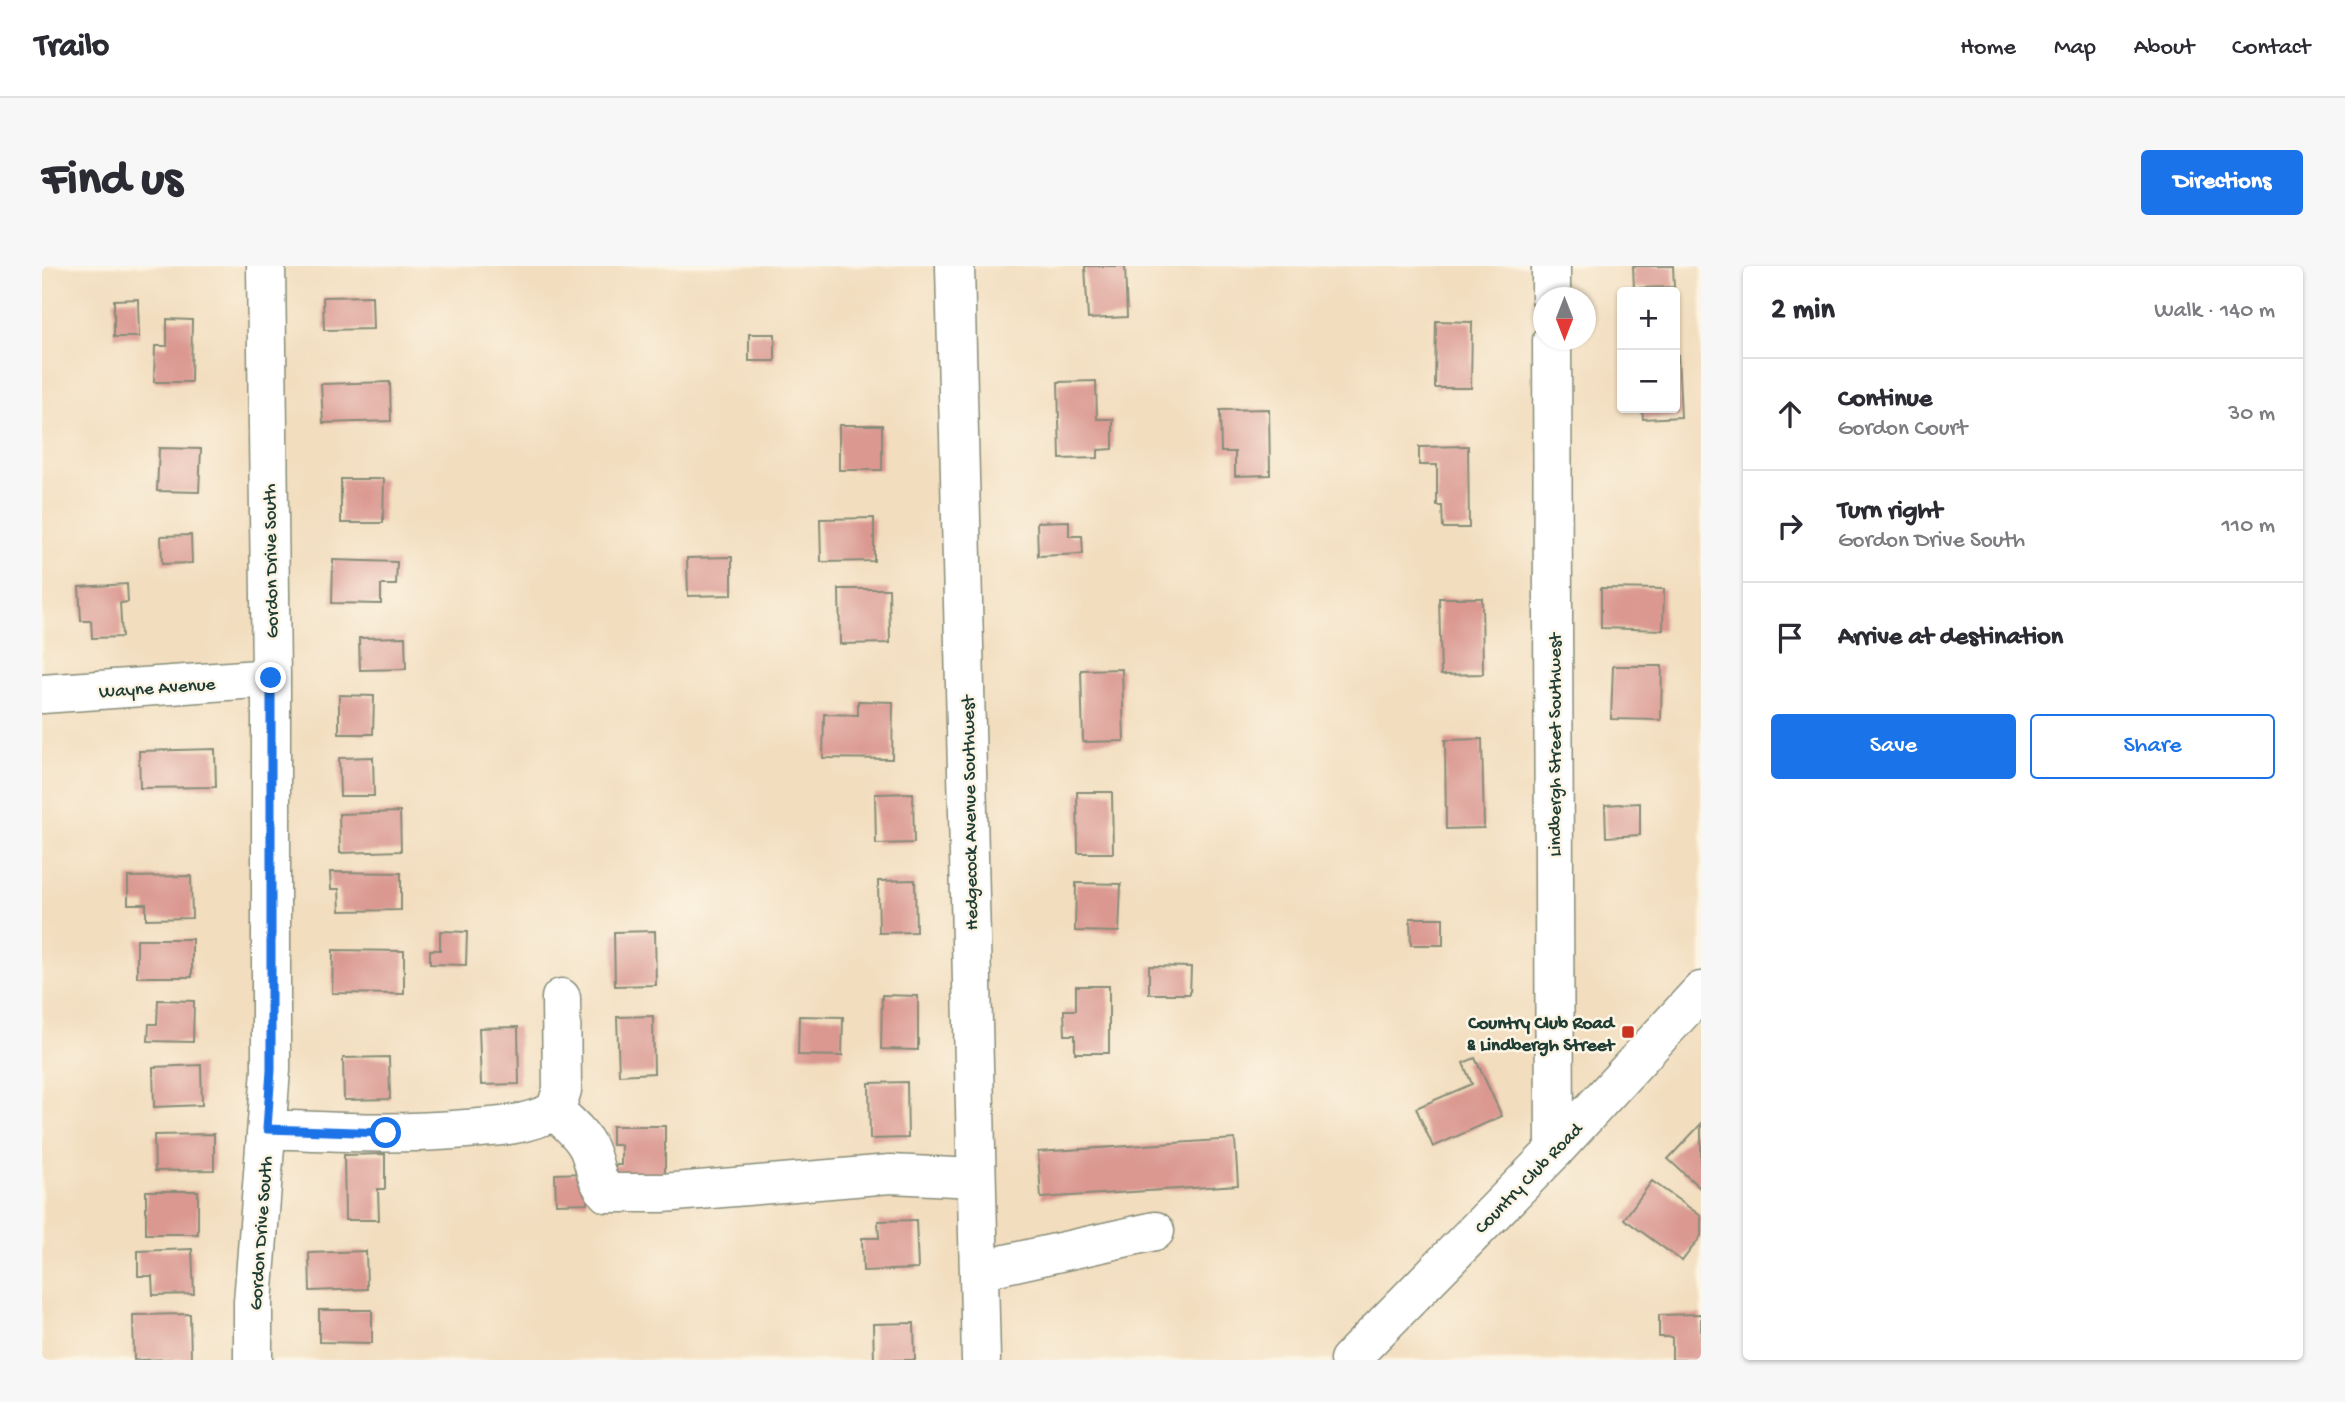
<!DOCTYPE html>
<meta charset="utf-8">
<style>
body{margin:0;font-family:"Gochi Hand",sans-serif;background:#f7f7f7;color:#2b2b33}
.controls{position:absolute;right:21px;top:21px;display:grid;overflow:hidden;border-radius:7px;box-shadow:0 2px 5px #0004}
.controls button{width:63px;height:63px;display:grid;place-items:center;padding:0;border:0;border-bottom:2px solid #e1e1e2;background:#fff;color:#2b2b33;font:35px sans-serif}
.compass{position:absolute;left:1491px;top:21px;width:63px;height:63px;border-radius:50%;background:#fff;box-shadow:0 2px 5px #0004;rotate:180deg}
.stop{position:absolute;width:21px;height:21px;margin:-16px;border:5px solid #1a73e8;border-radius:50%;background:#fff}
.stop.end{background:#1a73e8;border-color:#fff;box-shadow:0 2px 7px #0008}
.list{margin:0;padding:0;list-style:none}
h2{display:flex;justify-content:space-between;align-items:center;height:91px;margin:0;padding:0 28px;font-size:30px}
h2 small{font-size:23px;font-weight:400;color:#7c7c81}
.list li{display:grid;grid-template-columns:46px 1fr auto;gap:21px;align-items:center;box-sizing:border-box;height:112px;padding:0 28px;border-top:2px solid #e1e1e2}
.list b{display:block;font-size:26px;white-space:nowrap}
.list p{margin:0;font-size:23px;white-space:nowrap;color:#7c7c81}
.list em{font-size:23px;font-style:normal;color:#7c7c81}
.actions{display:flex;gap:14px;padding:21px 28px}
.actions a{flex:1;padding:16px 0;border:2px solid #1a73e8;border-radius:7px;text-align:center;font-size:24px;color:#1a73e8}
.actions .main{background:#1a73e8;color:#fff}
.icon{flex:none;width:38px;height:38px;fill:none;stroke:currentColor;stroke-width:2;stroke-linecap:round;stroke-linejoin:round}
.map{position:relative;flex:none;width:1659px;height:1094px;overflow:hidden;border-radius:7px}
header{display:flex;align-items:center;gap:42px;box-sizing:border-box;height:98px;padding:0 35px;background:#fff;border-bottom:2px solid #e1e1e2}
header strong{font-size:33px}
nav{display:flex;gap:38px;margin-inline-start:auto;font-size:24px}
.intro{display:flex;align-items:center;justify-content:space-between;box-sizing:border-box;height:168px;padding:0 42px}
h1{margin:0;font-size:49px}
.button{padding:18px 32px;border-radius:7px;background:#1a73e8;color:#fff;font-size:24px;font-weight:700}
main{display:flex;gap:42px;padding:0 42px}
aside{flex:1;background:#fff;border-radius:7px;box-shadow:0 2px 5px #0004}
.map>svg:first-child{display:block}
.building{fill:#da9891}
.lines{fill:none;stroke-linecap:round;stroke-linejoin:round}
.minor-casing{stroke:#888d79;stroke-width:41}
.major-casing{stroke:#888d79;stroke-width:41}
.minor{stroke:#fff;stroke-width:38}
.major{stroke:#fff;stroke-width:38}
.route{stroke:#1a73e8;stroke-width:9}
.poi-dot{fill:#c8321e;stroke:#fcf5e5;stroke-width:2.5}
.labels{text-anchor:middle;stroke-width:5;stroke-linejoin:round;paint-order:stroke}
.street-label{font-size:19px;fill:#1f3d34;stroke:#fcf5e5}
.poi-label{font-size:19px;font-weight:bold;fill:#1f3d34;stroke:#fcf5e5;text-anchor:end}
</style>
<header>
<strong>Trailo</strong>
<nav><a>Home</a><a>Map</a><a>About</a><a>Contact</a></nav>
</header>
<div class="intro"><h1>Find us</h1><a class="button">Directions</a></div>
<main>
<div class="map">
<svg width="1659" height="1094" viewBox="0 0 1659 1094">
<rect width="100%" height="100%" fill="#fcf5e5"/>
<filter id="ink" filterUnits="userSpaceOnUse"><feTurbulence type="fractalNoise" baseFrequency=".0143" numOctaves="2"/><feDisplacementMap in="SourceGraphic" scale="14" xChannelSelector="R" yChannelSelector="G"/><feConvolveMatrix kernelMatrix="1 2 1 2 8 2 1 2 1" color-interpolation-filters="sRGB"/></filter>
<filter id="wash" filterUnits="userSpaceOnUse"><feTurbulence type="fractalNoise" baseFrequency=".00686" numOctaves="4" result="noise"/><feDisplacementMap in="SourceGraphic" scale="28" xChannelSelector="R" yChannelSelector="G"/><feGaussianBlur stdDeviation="1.57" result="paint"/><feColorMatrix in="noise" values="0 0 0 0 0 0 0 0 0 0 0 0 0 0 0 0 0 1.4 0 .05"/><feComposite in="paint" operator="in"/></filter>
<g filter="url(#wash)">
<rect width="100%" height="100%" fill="#f2ddbe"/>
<g id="blocks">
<!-- building -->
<path class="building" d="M1043 0H1083L1085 51 1046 53Z
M1591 0H1631L1632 21 1592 22Z
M330 30 331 63 282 64 281 31Z
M96 33 97 71H72V34Z
M125 53 150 54 149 116H112L113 80H125Z
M1394 55 1430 56 1429 122H1393Z
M707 68H733V95H707Z
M1633 88H1636L1639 151 1601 153 1600 142H1633Z
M1054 115 1055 153H1071V183L1056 184V192L1018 193 1016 116Z
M348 116 349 155 281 157 279 118Z
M1227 143 1228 209 1193 210V186H1179L1178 144Z
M797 159H840V204H797Z
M1426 180 1427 262H1401L1400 240H1395V199H1377V181Z
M117 182 159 183 157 226 115 225Z
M299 213H342L341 257H299Z
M832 252V295L779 296 778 253Z
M1027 255V270H1040L1041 288 996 290 995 256Z
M149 269 150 297 120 298 119 270Z
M690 291V329L646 330 645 292Z
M291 294 355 296 354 319H339V338L290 337Z
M85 318 86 336 78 337 80 371 50 372 49 355H39L37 321Z
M1559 322 1622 323 1621 364 1559 362Z
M797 323H847L848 377 798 378Z
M1397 332H1440L1441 408 1399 409Z
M363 371 364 403 318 404 317 372Z
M1571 400H1620L1619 454 1569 453Z
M1080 403 1082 475 1041 476 1039 404Z
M297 429 332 430 331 468H297Z
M816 435 851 436 850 493 781 492 782 448 816 449Z
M1440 473 1442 562 1404 563 1403 474Z
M173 483 174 521 98 522 97 485Z
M331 491 332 530H298L297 492Z
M1035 526H1070L1071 587H1036Z
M871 527 872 577 834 578 833 528Z
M1598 537V569L1564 571 1563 539Z
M358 546 359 585 298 587 297 548Z
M288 606 359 607V644L298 645 297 623H289Z
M149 610 150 652 104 653V638H86V611Z
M873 614 874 666 837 667 836 615Z
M1034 617 1079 618 1077 666 1033 665Z
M1368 652H1401V679H1369Z
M398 665 425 666 424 699 388 698V684H398Z
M613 665 614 719 573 720 572 666Z
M95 673H150V711H95Z
M291 684 362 685V728L290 727Z
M1107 700 1149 701 1148 728H1107Z
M1034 720H1067V787H1033V769H1023L1022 744H1034Z
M840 729 876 730V784L839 783Z
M116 734 152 735 151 776 106 775 107 758H115Z
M611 750 612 807 577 809 575 751Z
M757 750 801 751 800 790 756 789Z
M476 761 477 818 439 819 437 762Z
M347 791 348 833 302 834 301 792Z
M1433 792 1460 850 1391 881 1374 842 1430 818 1421 797Z
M159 799 160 839 112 841 111 801Z
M865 816 866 872 828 873 827 817Z
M1659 858V919L1657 921 1626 893Z
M570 860H623V920H568V899H579V879H570Z
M172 868V904L113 905 112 869Z
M1193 873 1196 919 999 932 996 886Z
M343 888V923H336L337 954H303L302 889Z
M544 907 545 937 514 938 513 908Z
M1610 915 1659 950V970L1640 995 1582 953Z
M104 925H156V968H104Z
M874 954 876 1003 821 1005 820 972H837L836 955Z
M150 983 152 1028 111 1029 110 1010H96V985Z
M324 985 325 1023 268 1025 267 987Z
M277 1044H330V1077L277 1076Z
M148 1048 149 1093 92 1094 91 1049Z
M1659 1048V1094H1630V1071H1617V1049Z
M872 1057 873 1094H832L831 1058Z"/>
</g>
</g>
<g filter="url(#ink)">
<use href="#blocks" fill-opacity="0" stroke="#888d79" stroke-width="2"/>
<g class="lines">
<!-- minor casing -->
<g class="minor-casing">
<path id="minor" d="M913 0 939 1094
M1509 0V32
M1510 74 1513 884
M0 428 229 412
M513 845C525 856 541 869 547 884 555 903 551 909 565 927H621L848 908 934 912
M225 863C291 866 357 869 424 863 455 861 485 859 513 845L520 824 519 732
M937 1004 1113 965
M211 1094V1036L229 804V412L224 0"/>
</g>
<!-- major casing -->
<g class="major-casing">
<path id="major" d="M1307 1094 1513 884 1659 725"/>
</g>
<!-- minor -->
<use href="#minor" class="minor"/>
<!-- major -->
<use href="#major" class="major"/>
</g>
</g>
<g class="lines" filter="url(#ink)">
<!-- route -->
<path class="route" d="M229 412V804L225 863 344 867"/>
</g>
<!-- markers -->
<rect class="poi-dot" x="1579" y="759" width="14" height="14" rx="3.5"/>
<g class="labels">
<!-- street labels -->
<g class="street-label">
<text transform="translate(227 295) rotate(-91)" y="7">Gordon Drive South</text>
<text transform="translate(115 420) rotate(-4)" y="7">Wayne Avenue</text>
<text transform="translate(1511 479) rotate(-90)" y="7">Lindbergh Street Southwest</text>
<text transform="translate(926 547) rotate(-91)" y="7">Hedgecock Avenue Southwest</text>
<text transform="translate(1485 911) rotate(-46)" y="7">Country Club Road</text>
<text transform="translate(217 967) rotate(-86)" y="7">Gordon Drive South</text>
</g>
<!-- poi labels -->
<g class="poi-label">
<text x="1572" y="762">Country Club Road<tspan x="1572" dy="22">&amp; Lindbergh Street</tspan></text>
</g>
</g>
</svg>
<div class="controls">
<button>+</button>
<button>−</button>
</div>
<svg class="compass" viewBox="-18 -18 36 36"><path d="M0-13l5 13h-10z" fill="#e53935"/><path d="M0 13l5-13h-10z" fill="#7c7c81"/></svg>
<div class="stop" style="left:344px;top:867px"></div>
<div class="stop end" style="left:229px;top:412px"></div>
</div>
<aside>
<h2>2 min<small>Walk · 140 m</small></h2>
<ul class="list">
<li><svg class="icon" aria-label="ahead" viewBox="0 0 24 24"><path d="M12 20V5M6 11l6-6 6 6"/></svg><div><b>Continue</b><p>Gordon Court</p></div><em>30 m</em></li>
<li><svg class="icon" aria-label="right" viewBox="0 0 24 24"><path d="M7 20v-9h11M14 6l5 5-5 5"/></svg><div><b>Turn right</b><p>Gordon Drive South</p></div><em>110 m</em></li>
<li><svg class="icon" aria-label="arrive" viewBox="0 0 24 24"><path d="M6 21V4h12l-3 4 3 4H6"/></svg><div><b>Arrive at destination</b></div></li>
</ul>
<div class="actions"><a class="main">Save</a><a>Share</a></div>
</aside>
</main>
